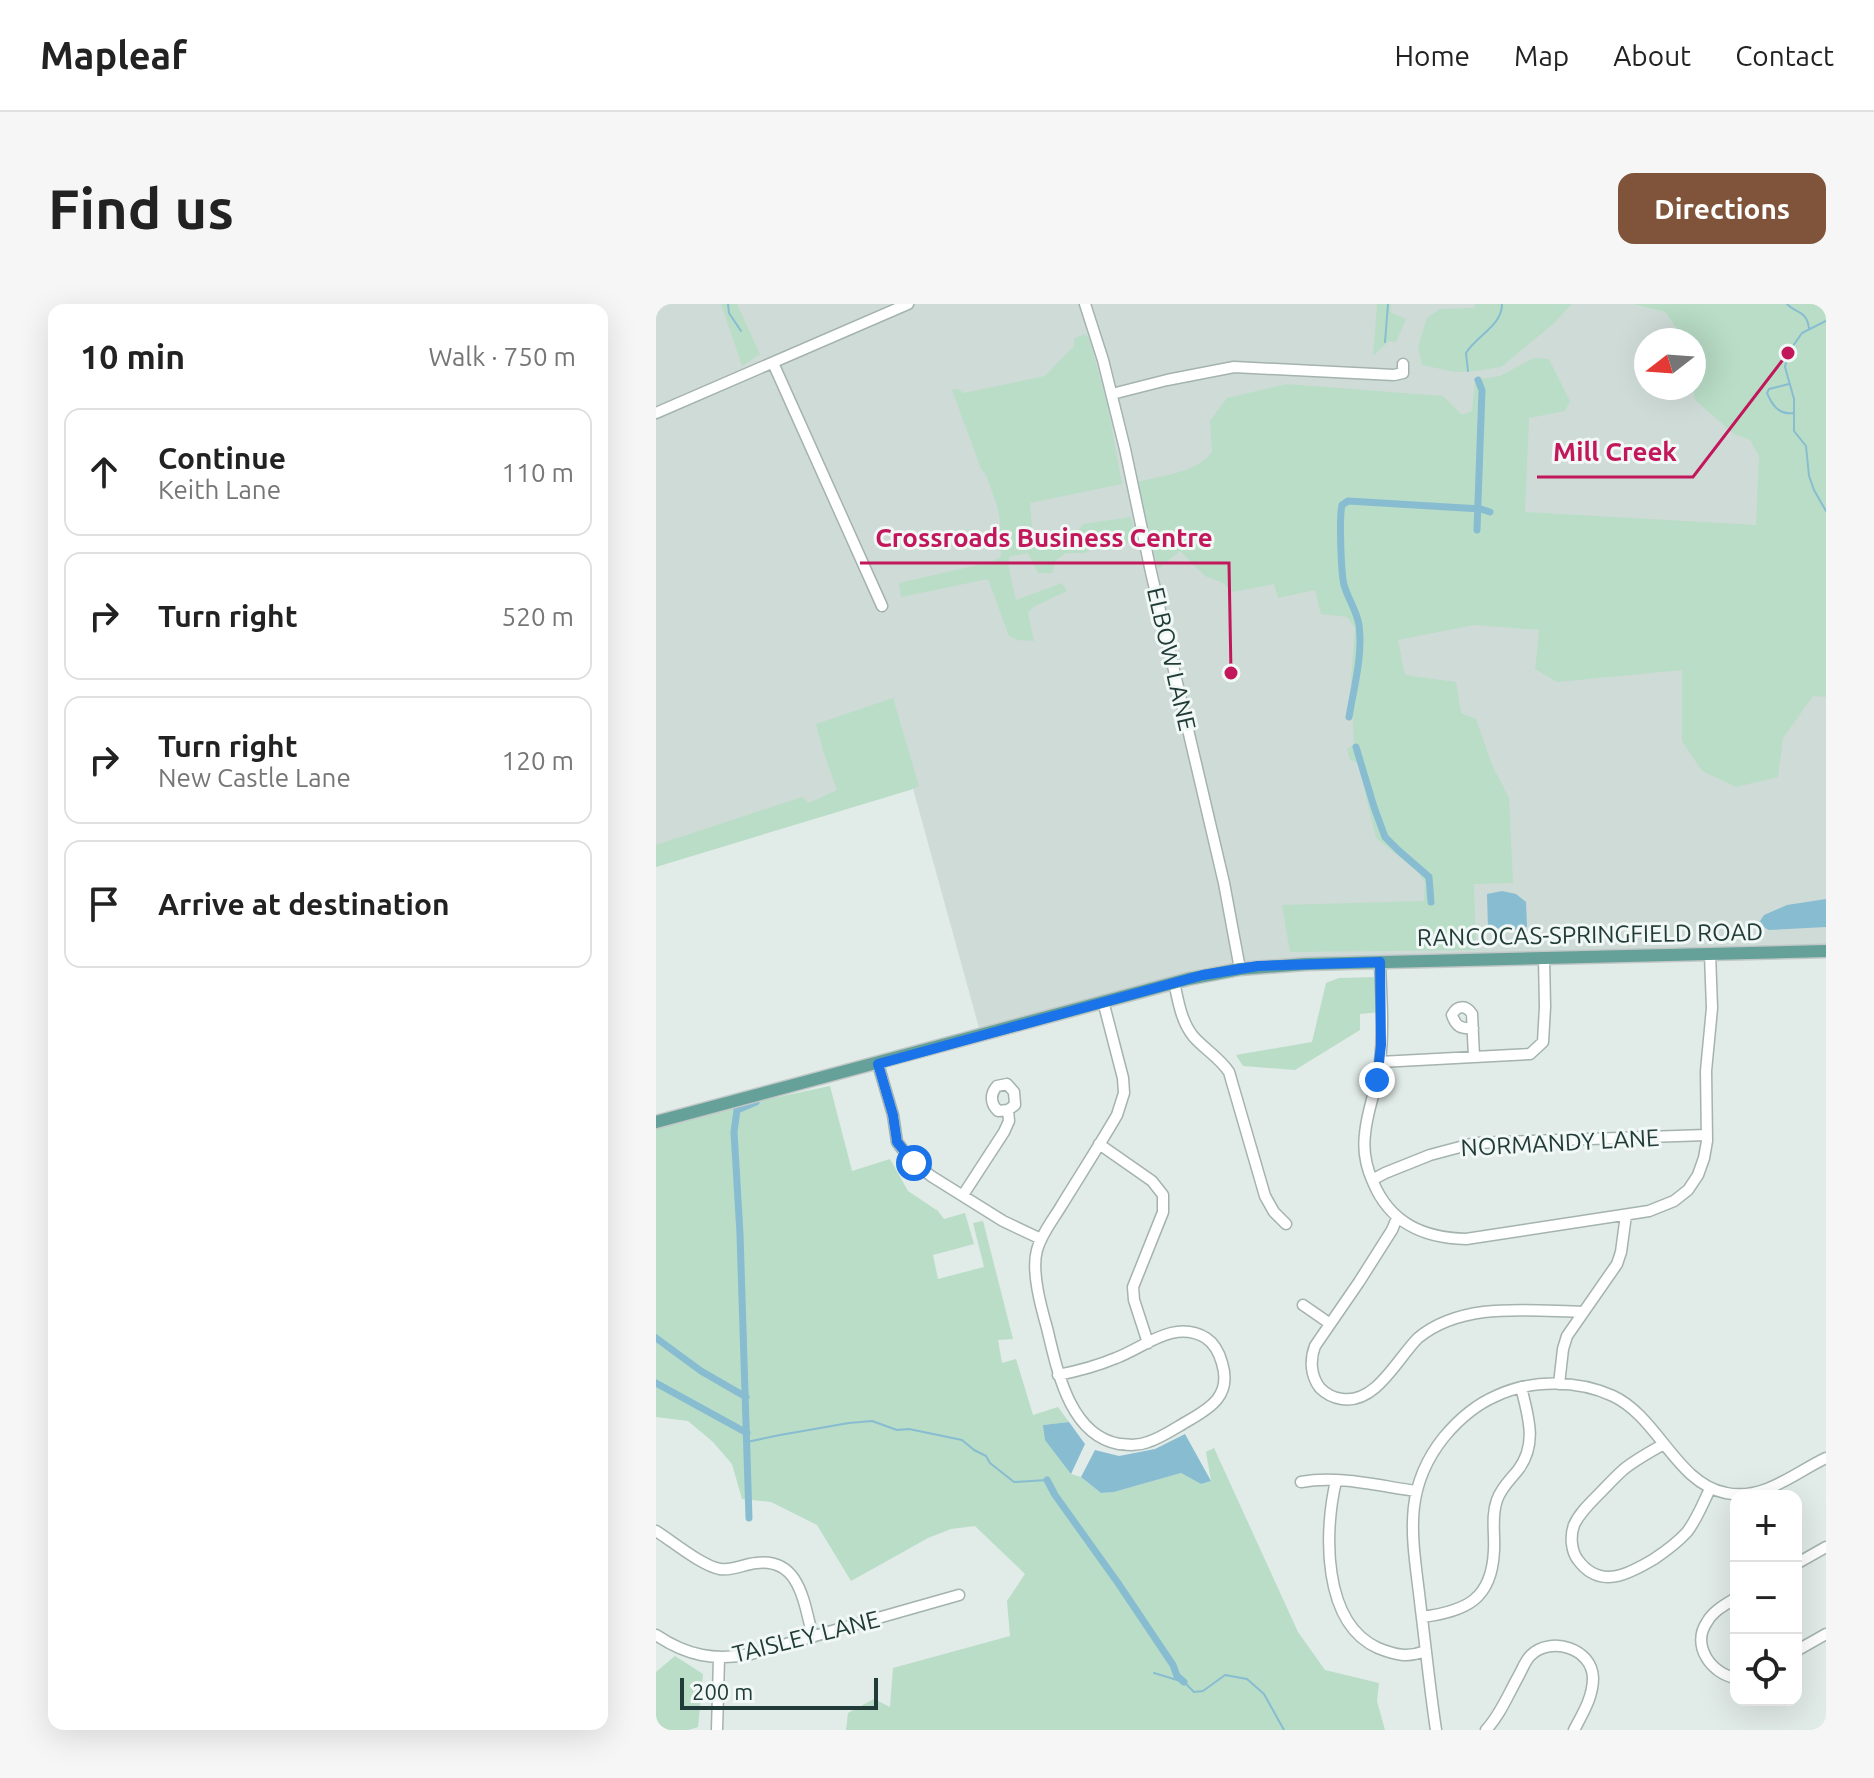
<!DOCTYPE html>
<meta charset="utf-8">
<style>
body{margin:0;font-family:Ubuntu,sans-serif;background:#f6f6f6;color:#222}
.controls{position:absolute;right:24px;bottom:24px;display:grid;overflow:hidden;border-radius:16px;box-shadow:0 8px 32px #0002}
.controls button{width:72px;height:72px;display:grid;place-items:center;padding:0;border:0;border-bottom:2px solid #e0e0e0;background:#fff;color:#222;font:40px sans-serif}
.compass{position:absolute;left:978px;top:24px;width:72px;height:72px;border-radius:50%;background:#fff;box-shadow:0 8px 32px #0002;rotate:253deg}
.scale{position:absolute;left:24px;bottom:20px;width:198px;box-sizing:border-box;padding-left:8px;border:4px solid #213c38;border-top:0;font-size:22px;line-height:28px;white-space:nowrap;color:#213c38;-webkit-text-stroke:6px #f1f8f5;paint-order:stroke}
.stop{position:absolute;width:24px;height:24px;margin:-18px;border:6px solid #1a73e8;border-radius:50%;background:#fff}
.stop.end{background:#1a73e8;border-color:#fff;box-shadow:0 2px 8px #0008}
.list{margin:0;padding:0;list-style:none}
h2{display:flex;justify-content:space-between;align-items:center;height:104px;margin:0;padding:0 32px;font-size:34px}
h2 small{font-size:26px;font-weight:400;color:#767676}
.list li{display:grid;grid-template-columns:52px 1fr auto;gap:24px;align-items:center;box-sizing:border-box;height:128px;margin:0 16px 16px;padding:0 16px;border:2px solid #e0e0e0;border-radius:16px}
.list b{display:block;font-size:30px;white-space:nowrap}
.list p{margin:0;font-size:26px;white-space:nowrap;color:#767676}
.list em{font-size:26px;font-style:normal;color:#767676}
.icon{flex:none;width:44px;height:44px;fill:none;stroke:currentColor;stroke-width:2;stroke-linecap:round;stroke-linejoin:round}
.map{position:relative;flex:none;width:1170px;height:1426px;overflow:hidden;border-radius:16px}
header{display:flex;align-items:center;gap:48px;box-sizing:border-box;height:112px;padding:0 40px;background:#fff;border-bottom:2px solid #e0e0e0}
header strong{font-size:38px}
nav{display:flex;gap:44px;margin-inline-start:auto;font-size:28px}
.intro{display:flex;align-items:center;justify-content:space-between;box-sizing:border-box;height:192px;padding:0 48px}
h1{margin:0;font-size:56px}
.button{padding:20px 36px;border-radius:16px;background:#7f543a;color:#fff;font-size:28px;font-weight:700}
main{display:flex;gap:48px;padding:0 48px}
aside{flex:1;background:#fff;border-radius:16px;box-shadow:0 8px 32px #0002}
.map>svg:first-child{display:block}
.built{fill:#cfdbd7}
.green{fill:#b9ddc7}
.water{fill:#88bcd1}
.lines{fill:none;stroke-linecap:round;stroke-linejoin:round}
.stream{stroke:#88bcd1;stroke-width:2}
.canal{stroke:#88bcd1;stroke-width:7}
.minor-casing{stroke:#a4b3b0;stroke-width:13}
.major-casing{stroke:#c1c8c7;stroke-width:15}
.minor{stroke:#fff;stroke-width:10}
.major{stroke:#65a199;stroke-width:12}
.route{stroke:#1a73e8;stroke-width:10}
.labels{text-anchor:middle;stroke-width:6;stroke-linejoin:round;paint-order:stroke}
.street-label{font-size:24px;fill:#213c38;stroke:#f1f8f5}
.leader{fill:none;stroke:#c2185b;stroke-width:3}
.callout-dot{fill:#c2185b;stroke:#f1f8f5;stroke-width:3}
.callout-label{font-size:26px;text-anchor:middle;font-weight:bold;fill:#c2185b;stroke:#f1f8f5;stroke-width:6;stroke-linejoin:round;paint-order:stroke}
</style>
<header>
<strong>Mapleaf</strong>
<nav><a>Home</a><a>Map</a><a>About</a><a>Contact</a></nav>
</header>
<div class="intro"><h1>Find us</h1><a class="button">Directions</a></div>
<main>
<aside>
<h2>10 min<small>Walk · 750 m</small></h2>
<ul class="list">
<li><svg class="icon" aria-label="ahead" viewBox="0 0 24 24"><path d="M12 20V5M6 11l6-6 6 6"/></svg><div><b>Continue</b><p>Keith Lane</p></div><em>110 m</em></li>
<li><svg class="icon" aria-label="right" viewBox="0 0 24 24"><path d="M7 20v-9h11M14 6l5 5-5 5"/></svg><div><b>Turn right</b></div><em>520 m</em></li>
<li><svg class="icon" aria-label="right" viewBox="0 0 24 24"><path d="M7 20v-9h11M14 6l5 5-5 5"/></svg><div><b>Turn right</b><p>New Castle Lane</p></div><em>120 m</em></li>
<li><svg class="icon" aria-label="arrive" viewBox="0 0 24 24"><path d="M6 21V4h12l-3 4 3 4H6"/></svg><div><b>Arrive at destination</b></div></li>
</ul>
</aside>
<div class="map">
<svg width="1170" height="1426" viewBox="0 0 1170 1426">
<rect width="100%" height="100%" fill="#e1ebe8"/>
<!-- built -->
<path class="built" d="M0 0H976L1009 8 1028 36H990V84H1038L1100 127 1170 385V647L602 662 325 731 256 481 0 559Z"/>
<!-- green -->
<path class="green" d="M65 0H81L104 50 86 62Z
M721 0H735L734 8 750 15 740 38 733 37 717 52Z
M819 0H916L896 21 845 63 819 67 799 68 766 61 762 43 771 14 784 5 818 4Z
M976 0H1170V393L1157 392 1127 434 1122 473 1080 483 1046 467 1026 437V366L901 378 879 365 883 326 818 321 742 336 749 371 800 378 805 409 820 415 836 461 853 494 857 579 818 580 820 646 634 648 626 601 768 597 769 578 761 567 720 534 702 459 694 456 691 445 698 440 695 376 699 324 691 313 665 310 659 286 622 294 618 280 576 288 567 279 549 272 524 247 502 265 482 178C507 171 540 169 556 148L554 117 571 94 631 80 787 92 806 111 816 107 819 76 844 72 878 54 893 55 914 97 909 107 873 114 869 208 1100 221 1103 152 1094 136 1078 130 1039 96 1037 84 1038 36H1028L1009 8Z
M428 30 433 34 452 103 466 180 374 199 377 233 391 241 416 235 427 220 475 213 481 235 462 243 446 238 429 249H410L401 255 396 269H382L372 249 353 253V266L360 296 406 279 411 287 377 303 372 309 378 337 361 336 353 332 332 275 245 293 243 279 335 258 345 253 344 217 341 201 329 169 325 165 296 86 302 85 308 89 389 72 418 42V35Z
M237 394 263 482 254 486 0 563V541L146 493 153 499 181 486 168 450 160 420Z
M724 673V708L704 710V726L639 766 587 762 580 751 656 738 670 679 683 674Z
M174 782 196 867 234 855 252 887 282 907 288 915 309 909 318 940 277 951 282 975 328 963 317 919 327 917 357 1035 342 1036 346 1059 360 1055 377 1111 402 1103 413 1118 387 1121 415 1170 425 1173 445 1189 458 1188 525 1169 545 1180 555 1177 550 1148 558 1144 642 1328 669 1366 723 1379 721 1397 729 1426H190L192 1409 218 1395 234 1403 237 1364 354 1332 351 1297 369 1270 319 1222 295 1225 272 1234 195 1277 161 1221 115 1198 86 1195 76 1160 57 1138 32 1117 0 1113V824L108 796Z
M19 1352 47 1370 42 1423 32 1426H0V1368Z"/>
<!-- water -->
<path class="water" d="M846 587 860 590 870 598 871 623 863 626 832 624 831 590Z
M1170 595V623L1113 626 1109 624 1104 617 1108 611 1131 601Z
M413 1118 429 1140 415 1170 389 1136 387 1121Z
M529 1130 555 1177 545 1180 525 1169 458 1188 445 1189 425 1173 439 1146 463 1152 499 1145Z"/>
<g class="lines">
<!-- stream -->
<path class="stream" d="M72 0 73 9 85 27
M1131 0C1140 10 1150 5 1153 24
M1170 17 1146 29 1132 49 1129 63 1138 95V127L1150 142 1153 172 1158 186 1170 207
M729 38 732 0
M812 67 810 49C821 31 846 22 846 0
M1133 80 1113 85 1111 89C1116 101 1123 111 1137 109
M91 1138 124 1131 193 1119 216 1117 241 1126 253 1125 306 1136 318 1146 330 1152 334 1159 358 1178 391 1176
M498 1369 528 1378 538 1388 547 1387 569 1371 591 1375 608 1390 628 1426"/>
<!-- canal -->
<path class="canal" d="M821 226 826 86 822 76
M693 413C698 383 707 351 703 321 701 307 692 295 688 281 685 268 683 213 686 201L692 197 825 205 834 208
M700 443 718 503 729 533 742 546 773 573 775 598
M0 1034 45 1067 90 1093
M0 1079 91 1129
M391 1176 399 1191 462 1279 517 1361 521 1372 528 1378
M93 1214 84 930 78 828 81 806 100 798"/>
<!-- minor casing -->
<g class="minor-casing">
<path id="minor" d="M429 0 447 56 469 145 495 268 568 579 584 665
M117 59 226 302
M456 90 511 76 578 63 738 71 747 69V60
M0 109 252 0
M724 658C725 691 728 724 724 757 722 782 711 805 709 830 707 846 710 863 717 878 734 919 767 934 810 935L993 907 1018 897 1032 886 1042 871 1048 854 1051 837 1050 767 1056 704 1054 650
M518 678C522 696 525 717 537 732 548 745 563 753 573 768L609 892 618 908 630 920
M817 724C805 725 800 723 796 711 801 701 810 701 816 710L818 753
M724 758 874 750 887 738 889 703 888 654
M222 760 237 811 241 838 253 854 275 872 347 917 385 935
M443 840 496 877 507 891V908L477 983 478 996 492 1039
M716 876 729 869 774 851 819 839 1050 831
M307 891 348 828 353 817 352 806 342 807C334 799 334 790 341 782L351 780 358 788 359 801 352 806
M741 914 736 926 703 978 659 1042C654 1055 654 1071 664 1084 670 1090 678 1094 686 1095 720 1100 741 1055 762 1034 807 997 873 1007 927 1008
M647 1001 673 1019
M402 1071C422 1067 441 1062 460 1054 489 1043 518 1015 550 1034 559 1040 563 1048 566 1059 576 1091 555 1104 530 1118 518 1125 505 1134 492 1138 482 1142 473 1141 463 1140 413 1131 401 1065 391 1024 385 1003 375 967 381 946 385 931 396 917 404 904 423 873 443 842 461 811L468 789 467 774 447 697
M903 1080 907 1045 911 1032 961 960 965 948 970 911
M1008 1140C994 1148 979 1156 967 1166 958 1174 949 1184 941 1192 932 1201 923 1210 918 1221 914 1232 915 1247 922 1256 944 1286 973 1270 998 1255 1010 1247 1021 1239 1031 1228 1041 1215 1047 1199 1054 1185
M680 1177C668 1227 666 1319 722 1344 739 1351 752 1354 769 1347
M645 1178C682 1171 723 1182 760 1187
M0 1227C16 1237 46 1262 64 1265 77 1267 88 1260 100 1259 145 1253 148 1301 157 1333
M1140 1260 1170 1243
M1080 1294C1070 1300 1057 1307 1051 1318 1035 1341 1055 1370 1080 1374
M766 1313C810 1307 836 1296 838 1246 839 1230 835 1212 841 1196 845 1184 854 1176 862 1166 882 1140 872 1112 865 1083
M0 1331C31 1352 59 1357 95 1350L303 1291
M1140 1347 1170 1330
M61 1426 63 1354
M780 1426C774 1386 770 1346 765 1306 758 1240 743 1189 788 1133 803 1115 819 1101 840 1092 876 1075 922 1076 957 1092 1002 1113 1021 1180 1070 1189 1108 1197 1138 1169 1170 1154
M830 1426C844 1411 852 1391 862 1373 866 1366 869 1357 875 1351 895 1332 936 1344 937 1374 937 1393 927 1409 918 1426"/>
</g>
<!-- major casing -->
<g class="major-casing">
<path id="major" d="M0 818 532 675 584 665 650 660 1170 647"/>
</g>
<!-- minor -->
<use href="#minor" class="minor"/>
<!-- major -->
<use href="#major" class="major"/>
</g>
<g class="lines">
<!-- route -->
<path class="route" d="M258 859 241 838 237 811 222 760 547 671 602 662 724 658 725 741 721 776"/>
</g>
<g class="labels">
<!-- street labels -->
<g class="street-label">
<text transform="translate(515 355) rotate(77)" y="8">ELBOW LANE</text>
<text transform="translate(934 631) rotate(-1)" y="8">RANCOCAS-SPRINGFIELD ROAD</text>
<text transform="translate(904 839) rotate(-3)" y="8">NORMANDY LANE</text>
<text transform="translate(150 1333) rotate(-14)" y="8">TAISLEY LANE</text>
</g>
</g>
<!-- callouts -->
<path class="leader" d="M1132 49L1037 173H881M575 369L573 259H204"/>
<g class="callout-dot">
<circle cx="1132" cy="49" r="8"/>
<circle cx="575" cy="369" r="8"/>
</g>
<g class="callout-label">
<text x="959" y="157">Mill Creek</text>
<text x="388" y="243">Crossroads Business Centre</text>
</g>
</svg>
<div class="controls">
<button>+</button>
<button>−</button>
<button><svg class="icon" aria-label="locate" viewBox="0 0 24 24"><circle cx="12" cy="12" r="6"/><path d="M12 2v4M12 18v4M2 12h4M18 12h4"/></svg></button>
</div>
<svg class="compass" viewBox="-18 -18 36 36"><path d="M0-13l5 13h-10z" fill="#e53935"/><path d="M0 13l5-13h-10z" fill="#767676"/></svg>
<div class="scale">200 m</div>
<div class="stop" style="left:258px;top:859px"></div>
<div class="stop end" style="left:721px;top:776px"></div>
</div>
</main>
